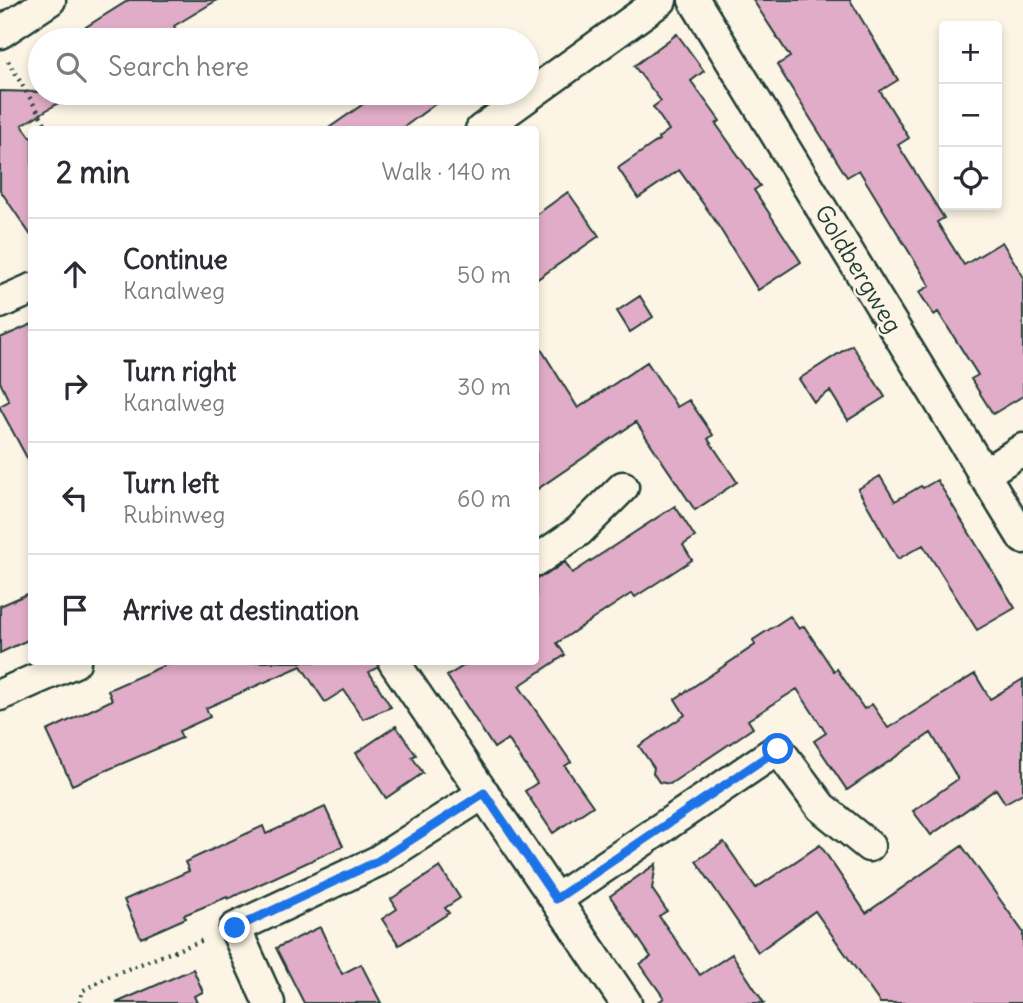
<!DOCTYPE html>
<meta charset="utf-8">
<style>
body{margin:0;font-family:Delius,sans-serif;background:#f7f7f7;color:#2b2b33}
.controls{position:absolute;right:21px;top:21px;display:grid;overflow:hidden;border-radius:7px;box-shadow:0 4px 10px #0003}
.controls button{width:63px;height:63px;display:grid;place-items:center;padding:0;border:0;border-bottom:2px solid #e1e1e2;background:#fff;color:#2b2b33;font:35px sans-serif}
.stop{position:absolute;width:21px;height:21px;margin:-16px;border:5px solid #1a73e8;border-radius:50%;background:#fff}
.stop.end{background:#1a73e8;border-color:#fff;box-shadow:0 2px 7px #0008}
.list{margin:0;padding:0;list-style:none}
h2{display:flex;justify-content:space-between;align-items:center;height:91px;margin:0;padding:0 28px;font-size:30px}
h2 small{font-size:23px;font-weight:400;color:#7c7c81}
.list li{display:grid;grid-template-columns:46px 1fr auto;gap:21px;align-items:center;box-sizing:border-box;height:112px;padding:0 28px;border-top:2px solid #e1e1e2}
.list b{display:block;font-size:26px;white-space:nowrap}
.list p{margin:0;font-size:23px;white-space:nowrap;color:#7c7c81}
.list em{font-size:23px;font-style:normal;color:#7c7c81}
.icon{flex:none;width:38px;height:38px;fill:none;stroke:currentColor;stroke-width:2;stroke-linecap:round;stroke-linejoin:round}
.map{position:relative;flex:none;width:1023px;height:1003px;overflow:hidden}
.search{position:absolute;background:#fff;box-shadow:0 4px 10px #0003;left:28px;top:28px;width:511px;height:77px;display:flex;align-items:center;gap:18px;box-sizing:border-box;padding:0 24px;border-radius:38px;color:#7c7c81;font-size:26px}
.panel{position:absolute;background:#fff;box-shadow:0 4px 10px #0003;left:28px;top:126px;width:511px;height:539px;border-radius:7px}
.map>svg:first-child{display:block}
.building{fill:#e1acc7;stroke:#1f3d34;stroke-width:2}
.lines{fill:none;stroke-linecap:round;stroke-linejoin:round}
.street-casing{stroke:#1f3d34;stroke-width:35}
.path{stroke:#1f3d34;stroke-width:4.5;stroke-dasharray:2 5;stroke-linecap:butt}
.street{stroke:#fcf5e5;stroke-width:30}
.route{stroke:#1a73e8;stroke-width:9}
.labels{text-anchor:middle;stroke-width:5;stroke-linejoin:round;paint-order:stroke}
.street-label{font-size:24px;fill:#1f3d34;stroke:#fcf5e5}
</style>
<div class="map">
<svg width="1023" height="1003" viewBox="0 0 1023 1003">
<rect width="100%" height="100%" fill="#fcf5e5"/>
<filter id="ink" filterUnits="userSpaceOnUse"><feTurbulence type="fractalNoise" baseFrequency=".0143" numOctaves="2"/><feDisplacementMap in="SourceGraphic" scale="14" xChannelSelector="R" yChannelSelector="G"/><feConvolveMatrix kernelMatrix="1 2 1 2 8 2 1 2 1" color-interpolation-filters="sRGB"/></filter>
<g filter="url(#ink)">
<!-- building -->
<path class="building" d="M129 0H217L174 26 182 40H65Z
M753 0H850L898 80 880 91 909 138 898 145 944 218 937 222 964 265 1002 242 1023 276V396L993 414 971 379 978 375 938 312 934 315 919 292 930 286 859 170 847 177 777 65 790 57Z
M677 34 704 71 691 81 720 121 716 124 760 186 754 190 801 262 758 290 714 219 679 170 638 198 618 168 659 140 658 138 669 130 653 107 661 101 634 66Z
M0 91 75 93 22 125 32 139V237L0 190Z
M379 93H450L400 130H326Z
M568 192 599 236 536 280V215Z
M640 296 653 317 630 332 617 311Z
M32 324V467L0 408V406L9 401 0 382V338Z
M536 341 578 408 647 362 677 407 689 400 713 435 708 439 737 482 695 510 636 422 536 490Z
M852 345 885 397 848 420 830 391 814 402 799 379Z
M880 476 895 501 921 486 923 488 937 480 1015 608 977 630 923 545 898 559 858 489Z
M675 506 695 537 683 545 692 560 635 597 632 593 557 643 565 655 519 686 571 762 565 766 593 806 553 833 525 791 537 783 508 739 494 748 447 676 470 662H536V578L546 575 565 562 572 573 577 570Z
M32 592V638L0 653V606Z
M790 616 799 629 804 626 834 671 837 669 864 709 872 704 888 728 975 674 990 699 1023 679V793L1005 803 996 789 931 835 913 811 958 779 931 733 847 790 814 741 826 733 797 689 748 720 753 728 670 784 659 782 653 773 654 768 639 746 685 715 675 699 755 645 753 640Z
M172 662H377L378 667 369 672 391 707 363 719 344 690 325 702 301 666 206 708 210 717 179 731 182 738 72 785 47 731 112 700 108 690Z
M396 726 416 755 412 757 423 773 386 798 356 753Z
M325 807 343 846 228 899 227 897 184 915 186 918 141 938 124 900 189 871 185 862 263 826 266 834Z
M724 842 756 888 820 845 866 913 962 846 1023 932V1003H880L815 911 758 952 696 861Z
M656 864 652 889 667 911 659 916 700 975 732 954 764 1003H657L664 998 640 964 651 957 610 896Z
M440 867 460 898 445 908 449 913 399 945 382 919 397 909 391 899Z
M320 927 342 974 361 964 381 1003H304L276 948Z
M193 969 203 992 194 996 197 1003H116Z"/>
<g class="lines">
<!-- street casing -->
<g class="street-casing">
<path id="street" d="M694 0 1023 538
M0 33 50 0
M481 130 661 0
M0 303 32 289
M983 475 1023 449
M536 561 579 531 623 487
M394 662 626 1003
M0 695 75 662
M557 899 778 749 821 807 869 846
M269 1003 235 928 378 861 484 793"/>
</g>
<!-- path -->
<path class="path" d="M8 61 49 130
M80 1003 82 991 112 975 206 939"/>
<!-- street -->
<use href="#street" class="street"/>
</g>
</g>
<g class="lines" filter="url(#ink)">
<!-- route -->
<path class="route" d="M235 928 378 861 484 793 556 899 778 749"/>
</g>
<g class="labels">
<!-- street labels -->
<g class="street-label">
<text transform="translate(858 269) rotate(59)" y="8">Goldbergweg</text>
</g>
</g>
</svg>
<div class="controls">
<button>+</button>
<button>−</button>
<button><svg class="icon" aria-label="locate" viewBox="0 0 24 24"><circle cx="12" cy="12" r="6"/><path d="M12 2v4M12 18v4M2 12h4M18 12h4"/></svg></button>
</div>
<div class="stop" style="left:778px;top:749px"></div>
<div class="stop end" style="left:235px;top:928px"></div>
<div class="search"><svg class="icon" aria-label="search" viewBox="0 0 24 24"><circle cx="10" cy="10" r="6"/><path d="M15 15l6 6"/></svg>Search here</div>
<section class="panel">
<h2>2 min<small>Walk · 140 m</small></h2>
<ul class="list">
<li><svg class="icon" aria-label="ahead" viewBox="0 0 24 24"><path d="M12 20V5M6 11l6-6 6 6"/></svg><div><b>Continue</b><p>Kanalweg</p></div><em>50 m</em></li>
<li><svg class="icon" aria-label="right" viewBox="0 0 24 24"><path d="M7 20v-9h11M14 6l5 5-5 5"/></svg><div><b>Turn right</b><p>Kanalweg</p></div><em>30 m</em></li>
<li><svg class="icon" aria-label="left" viewBox="0 0 24 24"><path d="M17 20v-9H6M10 6l-5 5 5 5"/></svg><div><b>Turn left</b><p>Rubinweg</p></div><em>60 m</em></li>
<li><svg class="icon" aria-label="arrive" viewBox="0 0 24 24"><path d="M6 21V4h12l-3 4 3 4H6"/></svg><div><b>Arrive at destination</b></div></li>
</ul>
</section>
</div>
